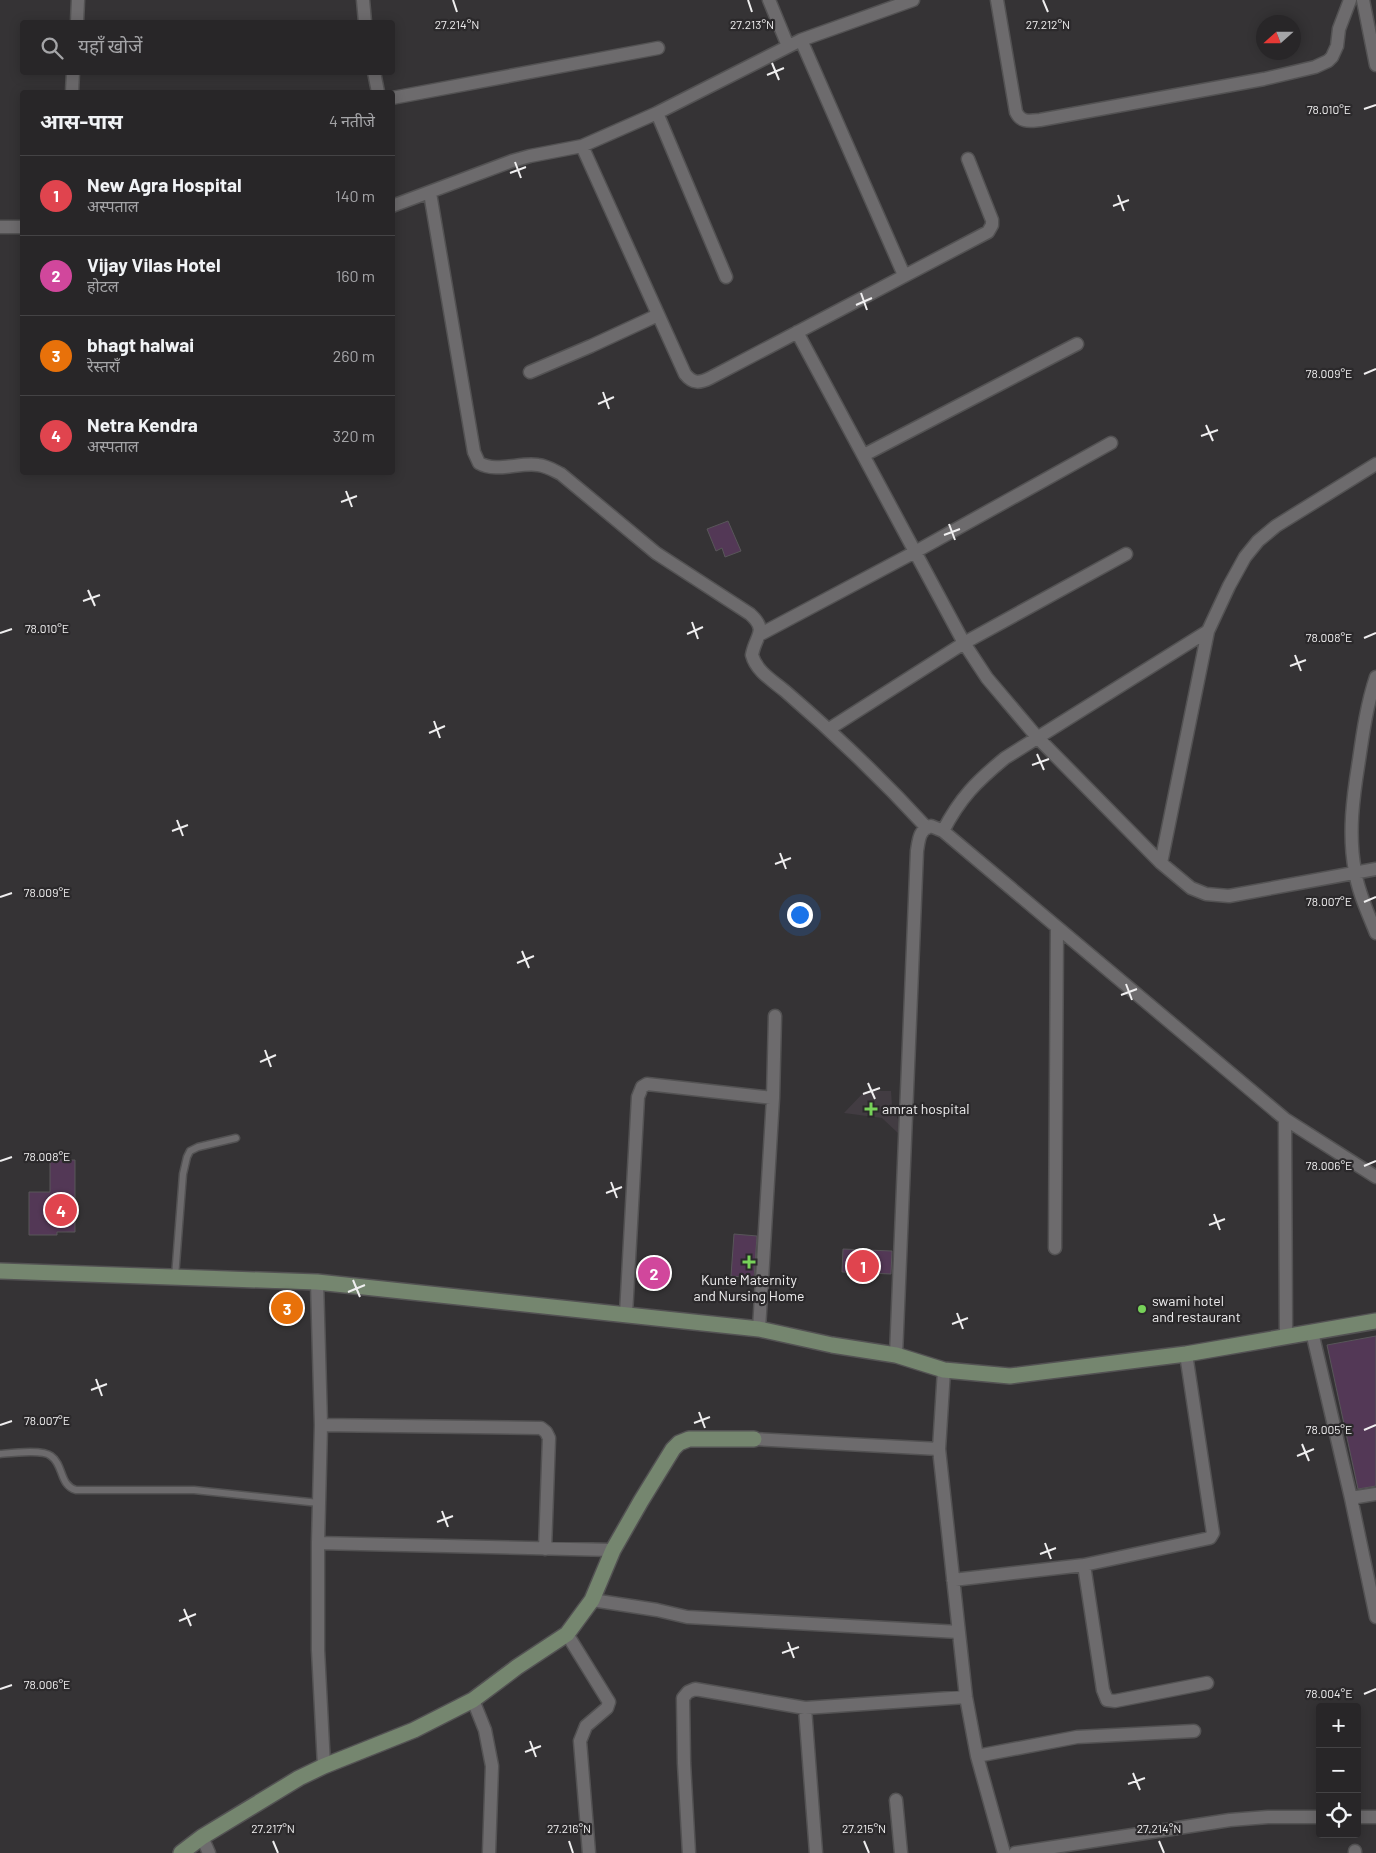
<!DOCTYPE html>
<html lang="hi">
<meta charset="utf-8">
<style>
body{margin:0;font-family:Barlow,"Noto Sans Devanagari",sans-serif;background:#343234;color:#f1f3f6}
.controls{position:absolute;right:15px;bottom:15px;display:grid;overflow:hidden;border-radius:5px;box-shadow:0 2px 12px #0003}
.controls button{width:45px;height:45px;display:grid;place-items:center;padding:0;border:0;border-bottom:1px solid #444345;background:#282628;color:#f1f3f6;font:25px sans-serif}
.compass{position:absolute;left:1256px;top:15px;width:45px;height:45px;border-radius:50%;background:#282628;box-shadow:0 2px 12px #0003;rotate:249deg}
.you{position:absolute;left:799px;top:914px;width:18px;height:18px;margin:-12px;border:4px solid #fff;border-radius:50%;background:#1a73e8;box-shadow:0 0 0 8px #1a73e833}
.badge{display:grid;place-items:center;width:32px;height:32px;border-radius:50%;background:#77d259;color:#fff;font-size:16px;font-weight:700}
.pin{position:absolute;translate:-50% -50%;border:2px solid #fff;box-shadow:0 1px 5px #0006}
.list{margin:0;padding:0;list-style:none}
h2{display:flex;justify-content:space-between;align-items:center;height:65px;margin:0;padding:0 20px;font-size:21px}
h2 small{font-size:16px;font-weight:400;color:#a5a5a8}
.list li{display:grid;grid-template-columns:32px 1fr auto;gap:15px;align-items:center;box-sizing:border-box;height:80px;padding:0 20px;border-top:1px solid #444345}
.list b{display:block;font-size:19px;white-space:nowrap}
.list p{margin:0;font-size:16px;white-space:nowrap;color:#a5a5a8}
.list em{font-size:16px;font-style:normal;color:#a5a5a8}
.icon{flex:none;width:28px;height:28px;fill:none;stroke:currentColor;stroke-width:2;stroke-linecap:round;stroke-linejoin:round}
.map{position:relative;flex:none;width:1376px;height:1853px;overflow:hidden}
.search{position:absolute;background:#282628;box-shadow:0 2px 12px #0003;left:20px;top:20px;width:375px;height:55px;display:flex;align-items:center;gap:12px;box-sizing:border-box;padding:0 18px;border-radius:5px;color:#a5a5a8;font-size:19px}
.panel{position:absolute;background:#282628;box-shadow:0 2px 12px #0003;left:20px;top:90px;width:375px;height:385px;border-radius:5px}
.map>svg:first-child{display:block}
.built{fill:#423c42}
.building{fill:#533856;stroke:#585659}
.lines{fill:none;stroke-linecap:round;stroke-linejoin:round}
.lane-casing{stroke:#535253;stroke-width:9}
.street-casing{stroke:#535253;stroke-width:15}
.secondary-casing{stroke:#535253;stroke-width:18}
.lane{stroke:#6d6b6d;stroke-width:6}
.street{stroke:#6d6b6d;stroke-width:12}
.secondary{stroke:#75866f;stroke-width:15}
.ticks{fill:none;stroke:#efeeef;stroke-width:2}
.poi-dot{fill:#77d259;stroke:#2b292b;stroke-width:2}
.labels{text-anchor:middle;stroke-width:4.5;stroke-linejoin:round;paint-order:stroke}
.poi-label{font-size:14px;fill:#efeeef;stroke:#2b292b;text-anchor:start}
.ticks-label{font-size:12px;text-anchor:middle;fill:#efeeef;stroke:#2b292b;stroke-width:4.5;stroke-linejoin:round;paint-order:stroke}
</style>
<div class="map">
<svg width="1376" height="1853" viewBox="0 0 1376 1853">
<rect width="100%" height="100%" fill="#353335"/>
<!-- built -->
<path class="built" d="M865 1091H891L892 1106 899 1122V1134L882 1118 844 1113Z"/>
<!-- building -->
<path class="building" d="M728 521 741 551 725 557 722 548 716 551 707 529Z
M50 1160H75V1232H57V1235H29V1192H50Z
M734 1234 757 1236 754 1278 731 1276Z
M843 1249 892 1251 891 1274 842 1272Z
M1376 1336V1486L1358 1489 1327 1345Z"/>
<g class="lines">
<!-- lane casing -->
<g class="lane-casing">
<path id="lane" d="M175 1277 183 1174 187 1157 190 1151 198 1147 236 1138
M0 1454C11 1453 43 1449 51 1456 64 1465 59 1485 76 1490H194L319 1503"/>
</g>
<!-- street casing -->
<g class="street-casing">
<path id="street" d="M363 0 365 22
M769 0 788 46
M997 0 1016 112C1021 123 1030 121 1040 120L1264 79 1315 67 1328 61 1332 57 1337 46 1339 29 1350 0
M1363 0 1376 65
M77 22 78 0
M801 40 904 275
M374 72 378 92
M72 92 73 72
M392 98 658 48
M657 113 726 277
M582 146 685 374C693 384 700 383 710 378L988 232 992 225V220L968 159
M430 193 474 452 479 463C496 473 520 462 538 465 547 466 553 470 561 474L656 553 750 614C769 631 755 636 752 655 756 671 773 681 785 691 835 734 882 779 927 828
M392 206 512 161 530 156 582 146 657 113 801 40 913 0
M0 227H22
M797 332 964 643 987 678 1037 737 1161 863 1191 888 1206 894 1229 896 1376 869
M530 372 591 346 658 315
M864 455 1077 344
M759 635 915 552 1111 443
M1376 677C1367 704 1363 732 1359 760 1353 797 1348 834 1355 871 1358 892 1368 913 1376 933
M829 729 964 643 1126 554
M943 831C960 798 976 782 1005 758L1208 631
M1161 863 1208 631 1229 586 1245 557 1258 541 1276 526 1376 464
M1285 1119 1286 1337
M1055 1248 1057 927
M317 1282 321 1425 318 1543V1650L324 1766
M626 1314 638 1097 642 1087 647 1084 773 1098
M759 1329 773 1098 775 1016
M1312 1332 1351 1498 1376 1617
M896 1355 917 851C919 839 919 830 931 826L943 831 1285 1119 1376 1177
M944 1370 939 1449 966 1697 977 1756 1004 1853
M321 1425 541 1428 546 1432 549 1438 545 1549
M754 1439 939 1449
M1351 1498 1376 1494
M318 1543 613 1550
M1084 1565 1103 1690 1107 1700 1115 1701 1207 1683
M953 1580 1084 1565 1210 1538 1213 1533 1186 1354
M592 1600 657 1610 687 1617 959 1632
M567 1634 609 1702 607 1708 586 1726 580 1741 589 1853
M473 1700 485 1730 492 1766 489 1853
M805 1708 816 1853
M977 1756 1077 1737 1194 1731
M896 1800 901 1853
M1357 1817H1376
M202 1837 209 1853
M1355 1851V1853
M689 1853 684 1763 683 1698 688 1692 695 1689 805 1708 966 1697
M1015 1853 1230 1820 1268 1817H1320"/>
</g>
<!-- secondary casing -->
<g class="secondary-casing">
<path id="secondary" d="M0 1271 317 1282 759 1329 832 1345 896 1355 944 1370 1010 1376 1186 1354 1376 1321
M181 1853 202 1837 299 1778 324 1766 414 1730 473 1700 517 1667 567 1634 592 1600 613 1550 641 1501 673 1449 679 1443 689 1439H754"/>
</g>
<!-- lane -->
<use href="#lane" class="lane"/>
<!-- street -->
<use href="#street" class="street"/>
<!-- secondary -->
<use href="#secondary" class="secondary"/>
</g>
<!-- ticks -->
<path class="ticks" d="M453 0 457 12M748 0 752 12M1043 0 1048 12M772 63 779 80M767 75 784 68M1364 109 1376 105M515 162 521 178M510 173 526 167M1118 195 1124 211M1113 206 1129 200M861 293 867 310M856 305 872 298M1364 374 1376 369M603 392 609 409M598 404 614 397M1206 425 1213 441M1201 436 1218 430M346 491 352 507M341 502 357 496M949 524 955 540M944 535 960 529M88 590 95 606M83 601 100 595M692 622 698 639M0 633 12 629M687 634 703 627M1364 638 1376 633M1295 655 1301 671M1290 666 1306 660M434 721 440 738M429 733 445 726M1037 754 1044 770M1032 765 1049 759M177 820 183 836M172 831 188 825M780 853 786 869M775 864 791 858M0 897 12 893M1364 902 1376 897M522 951 529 968M517 963 534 956M1126 984 1132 1000M1121 995 1137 989M265 1050 271 1067M260 1062 276 1055M868 1083 875 1099M863 1094 880 1088M0 1161 12 1157M1364 1166 1376 1161M611 1182 617 1198M606 1193 622 1187M1214 1214 1220 1230M1209 1225 1225 1219M353 1280 360 1297M348 1292 365 1285M957 1313 963 1329M952 1324 968 1318M96 1379 102 1396M91 1390 107 1384M699 1412 705 1428M694 1423 710 1417M0 1425 12 1421M1364 1430 1376 1425M1302 1444 1309 1461M1297 1456 1314 1449M442 1511 448 1527M437 1522 453 1516M1045 1543 1051 1559M1040 1554 1056 1548M184 1609 191 1626M179 1621 196 1614M788 1642 794 1658M782 1653 799 1647M0 1689 12 1685M1364 1694 1376 1689M530 1741 536 1757M525 1752 541 1746M1133 1773 1140 1790M1128 1784 1145 1778M273 1841 278 1853M569 1841 573 1853M864 1841 869 1853M1159 1841 1164 1853"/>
<!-- markers -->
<g class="poi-dot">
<path d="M868.5 1101.5h5v5h5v5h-5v5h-5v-5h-5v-5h5z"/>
<path d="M746.5 1254.5h5v5h5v5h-5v5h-5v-5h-5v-5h5z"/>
<circle cx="1142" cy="1309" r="5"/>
</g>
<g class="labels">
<!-- poi labels -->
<g class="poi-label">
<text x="882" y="1114">amrat hospital</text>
<text x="749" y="1285" text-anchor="middle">Kunte Maternity<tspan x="749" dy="16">and Nursing Home</tspan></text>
<text x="1152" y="1306">swami hotel<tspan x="1152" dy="16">and restaurant</tspan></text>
</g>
</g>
<g class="ticks-label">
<text x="457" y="29">27.214°N</text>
<text x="752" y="29">27.213°N</text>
<text x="1048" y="29">27.212°N</text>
<text x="1329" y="114">78.010°E</text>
<text x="1329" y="378">78.009°E</text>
<text x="47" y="633">78.010°E</text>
<text x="1329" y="642">78.008°E</text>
<text x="47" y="897">78.009°E</text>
<text x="1329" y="906">78.007°E</text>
<text x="47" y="1161">78.008°E</text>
<text x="1329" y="1170">78.006°E</text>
<text x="47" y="1425">78.007°E</text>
<text x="1329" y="1434">78.005°E</text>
<text x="47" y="1689">78.006°E</text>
<text x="1329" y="1698">78.004°E</text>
<text x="273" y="1833">27.217°N</text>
<text x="569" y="1833">27.216°N</text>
<text x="864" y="1833">27.215°N</text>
<text x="1159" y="1833">27.214°N</text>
</g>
</svg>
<div class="controls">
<button>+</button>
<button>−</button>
<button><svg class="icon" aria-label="locate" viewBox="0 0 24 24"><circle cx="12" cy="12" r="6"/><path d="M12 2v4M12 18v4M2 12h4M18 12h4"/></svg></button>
</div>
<svg class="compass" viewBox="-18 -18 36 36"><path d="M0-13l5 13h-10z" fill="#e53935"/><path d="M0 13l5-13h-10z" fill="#a5a5a8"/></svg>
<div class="you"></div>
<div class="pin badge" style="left:863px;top:1266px;background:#e0444e">1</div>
<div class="pin badge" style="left:654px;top:1273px;background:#d1479c">2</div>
<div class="pin badge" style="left:287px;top:1308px;background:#e8710a">3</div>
<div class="pin badge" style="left:61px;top:1210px;background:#e0444e">4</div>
<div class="search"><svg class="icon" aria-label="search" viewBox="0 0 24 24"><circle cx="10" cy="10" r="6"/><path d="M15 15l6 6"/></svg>यहाँ खोजें</div>
<section class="panel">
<h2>आस-पास<small>4 नतीजे</small></h2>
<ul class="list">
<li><span class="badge" style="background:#e0444e">1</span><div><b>New Agra Hospital</b><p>अस्पताल</p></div><em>140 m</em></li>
<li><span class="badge" style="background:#d1479c">2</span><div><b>Vijay Vilas Hotel</b><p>होटल</p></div><em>160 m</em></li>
<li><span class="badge" style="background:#e8710a">3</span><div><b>bhagt halwai</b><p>रेस्तराँ</p></div><em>260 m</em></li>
<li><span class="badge" style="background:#e0444e">4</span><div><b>Netra Kendra</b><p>अस्पताल</p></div><em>320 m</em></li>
</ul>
</section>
</div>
